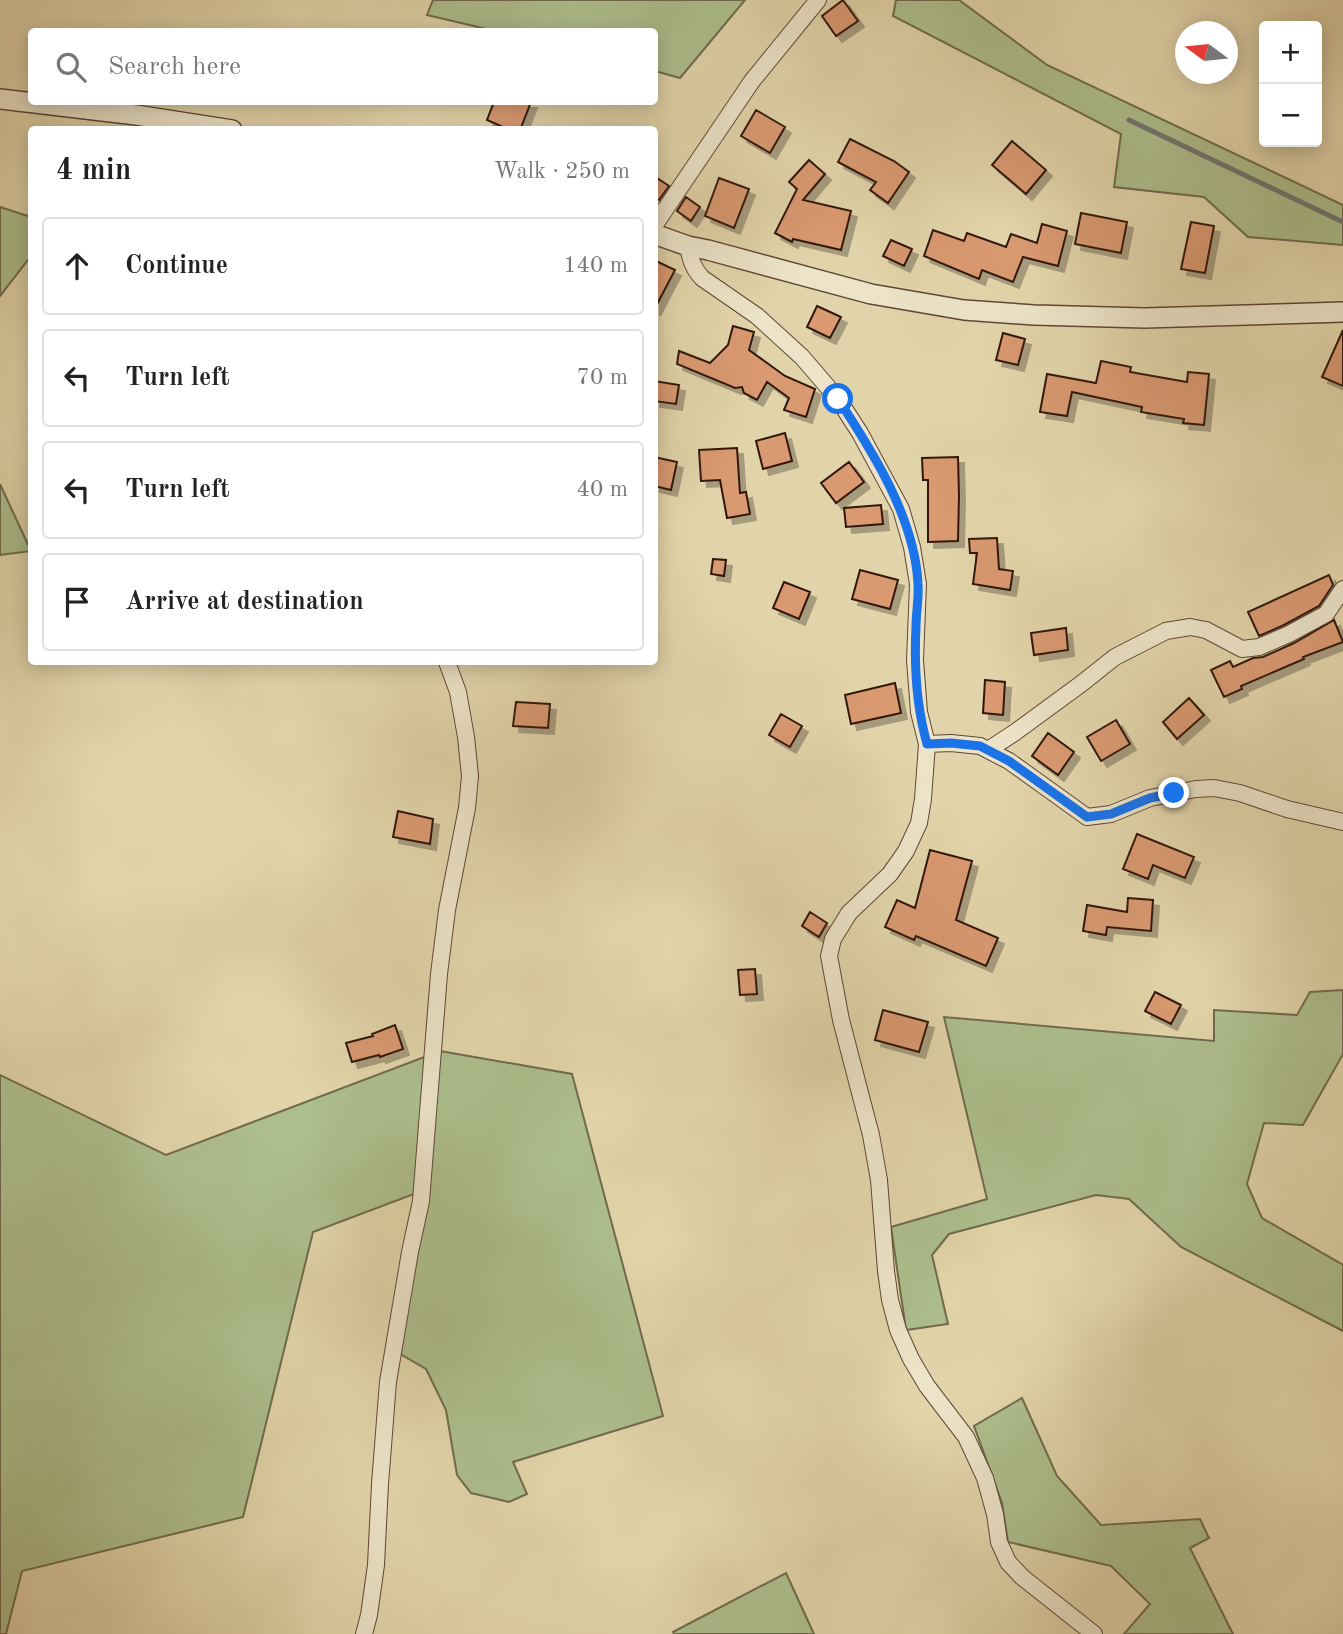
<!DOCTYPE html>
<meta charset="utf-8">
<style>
body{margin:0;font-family:"Old Standard TT",serif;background:#f2f2f2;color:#222}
.controls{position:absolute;right:21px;top:21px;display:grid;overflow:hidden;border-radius:7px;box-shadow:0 4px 18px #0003}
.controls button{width:63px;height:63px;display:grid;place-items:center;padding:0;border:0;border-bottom:2px solid #e0e0e0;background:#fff;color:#222;font:35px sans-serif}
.compass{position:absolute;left:1175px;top:21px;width:63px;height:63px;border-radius:50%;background:#fff;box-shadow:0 4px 18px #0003;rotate:285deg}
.stop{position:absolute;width:21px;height:21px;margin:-16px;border:5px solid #1a73e8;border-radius:50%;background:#fff}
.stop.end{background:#1a73e8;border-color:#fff;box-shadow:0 2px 7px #0008}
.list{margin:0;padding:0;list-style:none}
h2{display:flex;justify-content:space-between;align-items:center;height:91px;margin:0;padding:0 28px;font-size:30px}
h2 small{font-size:23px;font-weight:400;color:#767676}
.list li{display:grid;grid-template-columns:46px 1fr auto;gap:21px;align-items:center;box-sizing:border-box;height:98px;margin:0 14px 14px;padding:0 14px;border:2px solid #e0e0e0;border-radius:7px}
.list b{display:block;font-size:26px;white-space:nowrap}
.list em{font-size:23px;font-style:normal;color:#767676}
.icon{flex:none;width:38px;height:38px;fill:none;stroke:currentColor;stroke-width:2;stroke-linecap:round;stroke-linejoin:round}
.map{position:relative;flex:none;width:1343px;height:1634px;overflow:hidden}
.search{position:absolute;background:#fff;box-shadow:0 4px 18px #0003;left:28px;top:28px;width:630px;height:77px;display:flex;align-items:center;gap:18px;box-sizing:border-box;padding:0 24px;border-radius:7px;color:#767676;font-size:26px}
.panel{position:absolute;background:#fff;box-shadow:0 4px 18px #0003;left:28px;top:126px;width:630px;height:539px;border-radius:7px}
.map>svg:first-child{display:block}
.green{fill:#adbe8d;stroke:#706b4c;stroke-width:2}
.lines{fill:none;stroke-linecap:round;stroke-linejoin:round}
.stream{stroke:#717671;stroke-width:5}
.building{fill:#d99971;stroke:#32180c;stroke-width:2;filter:url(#shadow)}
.minor-casing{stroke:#5e4734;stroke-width:18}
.tertiary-casing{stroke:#5e4734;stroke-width:22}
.minor{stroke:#ece3c8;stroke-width:16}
.tertiary{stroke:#ece3c8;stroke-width:19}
.route{stroke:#1a73e8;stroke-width:9}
</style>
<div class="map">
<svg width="1343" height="1634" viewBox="0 0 1343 1634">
<defs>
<filter id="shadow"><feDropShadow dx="6" dy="6" stdDeviation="0" flood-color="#0004"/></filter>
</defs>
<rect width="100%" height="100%" fill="#e2d4aa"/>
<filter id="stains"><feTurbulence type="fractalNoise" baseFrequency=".00286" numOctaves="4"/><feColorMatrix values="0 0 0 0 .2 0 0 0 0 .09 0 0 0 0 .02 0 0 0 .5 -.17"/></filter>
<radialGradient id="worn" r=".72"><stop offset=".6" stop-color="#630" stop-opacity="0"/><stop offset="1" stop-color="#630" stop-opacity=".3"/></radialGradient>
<!-- green -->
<path class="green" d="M433 0H745L680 78 655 71 654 32 495 31 427 15Z
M896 0H959L1047 65 1343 205V245L1248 237 1204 197 1114 187 1121 134 893 16Z
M0 207 31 217V256L0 296Z
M0 484 31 551 0 555Z
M1343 990V1054L1303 1125 1264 1123 1247 1184 1262 1218 1343 1265V1331L1181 1247 1129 1199 1096 1195 949 1234 932 1255 948 1324 906 1330 891 1227 987 1199 944 1017 1214 1041V1010L1297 1015 1310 992Z
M440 1051 572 1074 663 1416 513 1462 527 1494 509 1502 471 1493 457 1475 446 1410 426 1369 395 1351 427 1189 313 1232 243 1517 22 1571 6 1634H0V1075L166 1155Z
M1022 1398 1057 1476 1101 1525 1200 1519 1209 1538 1190 1548 1233 1634H1124L1150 1604 1111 1566 1008 1542 1002 1503 974 1426Z
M786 1573 814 1634H674L673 1632Z"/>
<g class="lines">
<!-- stream -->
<path class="stream" d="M1129 120 1343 222"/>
</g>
<!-- building -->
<path class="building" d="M843 0 858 21 836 36 822 16Z
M494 102H531L520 130H510L487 120Z
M756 110 785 127 770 153 741 136Z
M850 139 894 161 909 172 888 203 870 190 876 182 838 162Z
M1012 141 1046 170 1026 194 992 165Z
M809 160 825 174 803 200 851 211 841 250 793 239 792 242 775 233 797 189 789 182Z
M654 176 669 186 659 200 654 197Z
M719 178 749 189 734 228 705 216Z
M686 197 700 207 691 221 677 211Z
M1081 213 1127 222 1121 253 1075 244Z
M1191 222 1214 226 1205 273 1181 269Z
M1042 224 1067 231 1058 266 1023 257 1013 282 982 270 979 279 924 256 933 230 964 241 967 233 1006 247 1011 234 1037 243Z
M891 240 912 249 904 266 883 256Z
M654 260 675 270 654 310Z
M817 306 841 317 830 338 807 327Z
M733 326 754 332 749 350 785 376 815 389 806 417 784 410 789 398 767 382 757 400 744 393 742 387 735 388 677 364 679 351 710 363 728 345Z
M1343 330V386L1322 377Z
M1003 333 1025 339 1018 365 996 360Z
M1101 361 1131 367 1130 372 1187 382 1188 372 1209 374 1204 425 1183 423 1184 419 1141 412 1142 407 1072 392 1067 416 1040 412 1047 374 1096 383Z
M654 381 679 385 676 404 654 401Z
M785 433 792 461 763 469 756 441Z
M737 448 740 493 746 492 750 514 727 518 720 480 701 481 699 450Z
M654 457 677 462 671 490 654 486Z
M958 457 959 496 958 541 928 542V480H923L922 458Z
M849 462 864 482 836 503 821 483Z
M881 505 883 524 846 527 844 508Z
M997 538 999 569 1013 571 1010 590 973 584 977 553H970L969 539Z
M713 559 726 560 724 576 711 574Z
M860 570 898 580 890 609 852 599Z
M1329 575 1333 585 1319 606 1284 625 1259 636 1248 612Z
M784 582 810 592 799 619 773 608Z
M1334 620 1343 642 1303 657 1304 659 1241 686 1242 689 1224 697 1211 670 1230 661 1233 667 1253 658 1263 657 1294 643Z
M1066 628 1068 650 1034 655 1031 633Z
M985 680 1005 682 1003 715 983 713Z
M895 683 901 713 851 724 845 695Z
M1189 698 1204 715 1177 739 1163 722Z
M516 702 550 704 548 728 513 726Z
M781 714 802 726 790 747 769 735Z
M1116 720 1130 744 1101 761 1087 737Z
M1048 733 1074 752 1058 775 1032 756Z
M398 811 433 819 430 844 393 837Z
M1137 834 1194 857 1185 878 1153 865 1148 879 1123 869Z
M930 850 972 861 956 920 998 938 986 966 916 936 914 940 885 927 897 900 915 908Z
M1128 898 1153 900 1151 931 1107 927 1106 935 1083 931 1087 905 1127 912Z
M810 912 827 923 819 937 802 926Z
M755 969 757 994 740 995 738 970Z
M1155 992 1181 1005 1171 1024 1145 1011Z
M883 1010 928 1022 919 1052 875 1040Z
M395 1025 403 1049 380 1057 379 1055 352 1062 346 1043 373 1036 372 1034Z"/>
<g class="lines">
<!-- minor casing -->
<g class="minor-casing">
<path id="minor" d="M654 226 752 81 818 0
M688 246C690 259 693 268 702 278L757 316 802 357 838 399 860 433 901 509 912 547 918 584 915 660 919 712 927 744 951 743 980 746 1009 761 1087 817 1111 814 1150 798 1196 789 1214 788 1240 793 1287 809 1343 822
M927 744 923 799 919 823 906 851 890 874 849 913 833 939 829 956 841 1020 871 1135 879 1180 886 1271 890 1300 898 1330 911 1359 927 1386 966 1437 985 1478 995 1514 999 1542 1008 1562 1022 1577 1094 1634
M988 750 1014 733 1081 684 1115 657 1166 631 1190 627 1206 630 1242 649 1259 647 1289 634 1326 614 1343 589
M364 1634 369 1615 376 1565 380 1484 388 1382 410 1252 421 1201 439 974 447 910 467 808 470 776 466 737 458 692 447 662"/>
</g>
<!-- tertiary casing -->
<g class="tertiary-casing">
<path id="tertiary" d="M0 99 136 115 232 130
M654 234 688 246 708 250 871 294 964 310 1034 315 1145 318 1343 312"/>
</g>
<!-- minor -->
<use href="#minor" class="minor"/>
<!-- tertiary -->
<use href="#tertiary" class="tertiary"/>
</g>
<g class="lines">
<!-- route -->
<path class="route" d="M838 399C873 452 915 519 918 584 919 598 916 613 916 627 914 667 916 705 927 744L951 743 980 746 1009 761 1087 817 1111 814 1150 798 1174 793"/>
</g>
<rect width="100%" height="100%" filter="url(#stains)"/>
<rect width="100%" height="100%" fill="url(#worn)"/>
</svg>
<div class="controls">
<button>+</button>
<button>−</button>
</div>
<svg class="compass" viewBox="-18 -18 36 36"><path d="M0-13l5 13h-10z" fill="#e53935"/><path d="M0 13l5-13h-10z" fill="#767676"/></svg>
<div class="stop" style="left:838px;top:399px"></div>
<div class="stop end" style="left:1174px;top:793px"></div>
<div class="search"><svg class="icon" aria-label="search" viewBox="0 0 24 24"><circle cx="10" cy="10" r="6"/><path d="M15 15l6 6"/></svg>Search here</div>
<section class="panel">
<h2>4 min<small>Walk · 250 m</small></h2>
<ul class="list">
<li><svg class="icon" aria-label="ahead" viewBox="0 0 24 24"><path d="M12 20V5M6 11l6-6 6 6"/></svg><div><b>Continue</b></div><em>140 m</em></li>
<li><svg class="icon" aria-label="left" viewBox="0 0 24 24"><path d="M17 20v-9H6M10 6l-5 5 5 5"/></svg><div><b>Turn left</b></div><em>70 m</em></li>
<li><svg class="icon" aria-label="left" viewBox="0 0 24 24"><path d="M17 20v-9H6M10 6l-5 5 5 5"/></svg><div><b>Turn left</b></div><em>40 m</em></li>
<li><svg class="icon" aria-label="arrive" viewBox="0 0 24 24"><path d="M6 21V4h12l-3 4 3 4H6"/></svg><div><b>Arrive at destination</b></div></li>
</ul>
</section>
</div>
